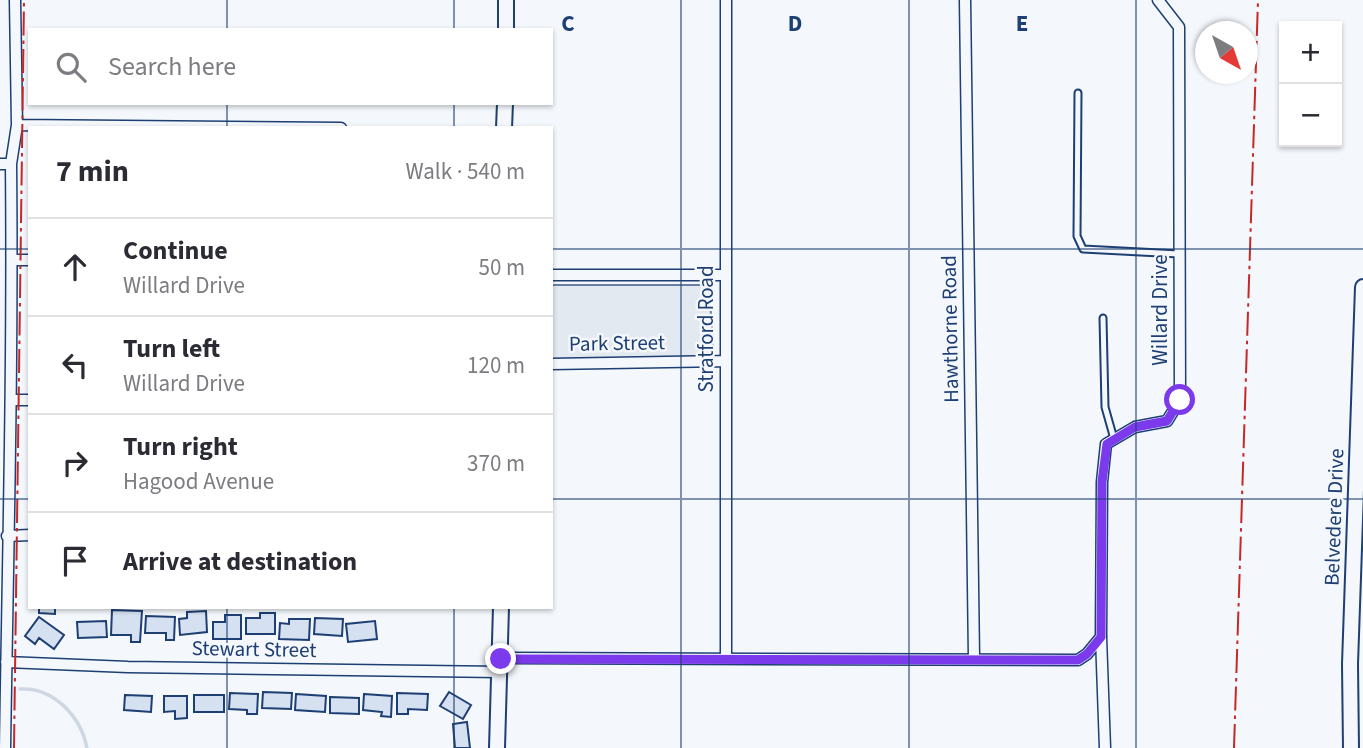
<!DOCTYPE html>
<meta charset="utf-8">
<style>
body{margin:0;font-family:"Source Sans 3",sans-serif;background:#f7f7f7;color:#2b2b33}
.controls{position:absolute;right:21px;top:21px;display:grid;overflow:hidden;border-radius:0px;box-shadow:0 2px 5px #0004}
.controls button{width:63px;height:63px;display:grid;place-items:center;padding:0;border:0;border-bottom:2px solid #e1e1e2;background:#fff;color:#2b2b33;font:35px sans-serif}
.compass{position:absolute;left:1195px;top:21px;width:63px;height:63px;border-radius:50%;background:#fff;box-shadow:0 2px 5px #0004;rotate:140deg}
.stop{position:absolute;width:21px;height:21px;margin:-16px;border:5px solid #7c3aed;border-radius:50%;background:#fff}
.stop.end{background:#7c3aed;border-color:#fff;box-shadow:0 2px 7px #0008}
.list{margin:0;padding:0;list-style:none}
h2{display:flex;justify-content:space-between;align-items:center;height:91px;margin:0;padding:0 28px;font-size:30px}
h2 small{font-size:23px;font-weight:400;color:#7c7c81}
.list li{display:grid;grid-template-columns:46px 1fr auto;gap:21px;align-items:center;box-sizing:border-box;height:98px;padding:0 28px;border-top:2px solid #e1e1e2}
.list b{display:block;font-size:26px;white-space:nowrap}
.list p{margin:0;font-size:23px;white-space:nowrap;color:#7c7c81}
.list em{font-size:23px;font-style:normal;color:#7c7c81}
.icon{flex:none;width:38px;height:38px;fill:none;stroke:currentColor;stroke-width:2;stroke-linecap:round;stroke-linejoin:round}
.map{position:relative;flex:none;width:1363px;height:748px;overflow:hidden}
.search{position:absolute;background:#fff;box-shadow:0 2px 5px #0004;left:28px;top:28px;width:525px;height:77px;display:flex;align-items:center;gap:18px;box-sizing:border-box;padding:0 24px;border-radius:0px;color:#7c7c81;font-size:26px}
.panel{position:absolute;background:#fff;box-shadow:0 2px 5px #0004;left:28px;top:126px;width:525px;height:483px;border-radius:0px}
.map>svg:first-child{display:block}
.green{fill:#e3e9f0;stroke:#687fa3;stroke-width:2}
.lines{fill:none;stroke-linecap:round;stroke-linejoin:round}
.stream{stroke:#cfd7e4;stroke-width:3.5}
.building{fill:#d5e0f0;stroke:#1d3f73;stroke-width:2}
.lane-casing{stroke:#1d3f73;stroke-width:9}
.street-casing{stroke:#1d3f73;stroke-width:13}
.secondary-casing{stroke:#1d3f73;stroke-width:18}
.lane{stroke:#f4f7fb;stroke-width:5}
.street{stroke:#f4f7fb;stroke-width:10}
.secondary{stroke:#f4f7fb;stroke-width:14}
.power{stroke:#c62828;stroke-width:2;stroke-dasharray:24 5 3.5 5;stroke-linecap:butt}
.route{stroke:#7c3aed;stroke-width:9}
.grid{fill:none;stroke:#1d3f73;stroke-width:2;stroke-opacity:0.55}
.labels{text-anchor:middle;stroke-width:5;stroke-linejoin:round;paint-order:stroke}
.street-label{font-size:21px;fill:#1d3f73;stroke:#f4f7fb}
.grid-label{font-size:23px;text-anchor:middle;font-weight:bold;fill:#1d3f73;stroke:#f4f7fb;stroke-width:5;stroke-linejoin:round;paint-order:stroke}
</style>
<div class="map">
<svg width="1363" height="748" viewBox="0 0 1363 748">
<rect width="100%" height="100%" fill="#f4f7fb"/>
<!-- green -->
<path class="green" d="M551 285H709L714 358 551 359Z"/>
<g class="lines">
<!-- stream -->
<path class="stream" d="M20 689C54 687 81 717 87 748"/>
</g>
<!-- building -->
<path class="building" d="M39 607H55V614L39 613Z
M112 610 142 611 140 642H131V635H111Z
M206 611 207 632 180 635 179 619 187 618V612Z
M260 613H275V634H246V618H260Z
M225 615H241V639H213V622H225Z
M146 616 175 617 174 640H166V633H145Z
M39 617 64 635 54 649 39 638 35 644 25 636Z
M315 618 343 619 342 636 314 634Z
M289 619H310L309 640 279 639 280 623 289 624Z
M106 621 107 637 78 638 77 622Z
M375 621 377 639 348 642 346 624Z
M263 692 292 693 291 709 262 708Z
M449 692 471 705 463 719 440 706Z
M230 693 258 694 257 714H247V710L229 709Z
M397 693 428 694 427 710 408 709V714H397Z
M296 694 326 696 325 712 295 710Z
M364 694 392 696 391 717 381 716 382 712 363 710Z
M125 695 152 696 151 712 124 710Z
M194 695H224V712H194Z
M164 696H187V718L175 719V711L164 712Z
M330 697 359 698V714L330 713Z
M467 722 470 748H455L453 724Z"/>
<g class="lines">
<!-- lane casing -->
<g class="lane-casing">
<path id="lane" d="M1078 93 1077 236 1083 249 1179 254
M1103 318 1105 407 1114 439"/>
</g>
<!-- street casing -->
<g class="street-casing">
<path id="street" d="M965 0 974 658
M17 125 341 128
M0 164H11
M12 260H30
M551 275H725
M551 364 725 361
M11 400H30
M7 536 30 535
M501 658 1078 660 1087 654 1101 637
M726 658V0
M6 662 128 667 501 672
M5 748C8 553 13 358 11 164L17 125 15 0
M1105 748 1101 637 1102 482 1106 444 1135 427 1167 421 1180 400 1179 27 1158 0"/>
</g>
<!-- secondary casing -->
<g class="secondary-casing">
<path id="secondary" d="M506 30V0
M504 128 505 103
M497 748 501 607
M1351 748 1350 664 1363 287"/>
</g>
<!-- lane -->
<use href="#lane" class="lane"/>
<!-- street -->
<use href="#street" class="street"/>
<!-- secondary -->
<use href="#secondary" class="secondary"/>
<!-- power -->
<path class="power" d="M14 748 24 0
M1234 748 1258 0"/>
</g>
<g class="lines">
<!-- route -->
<path class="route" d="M501 659 1078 660 1087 654 1101 637 1102 482 1107 444 1135 427 1167 421 1180 400"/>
</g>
<!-- grid -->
<path class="grid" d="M227 0V30M454 0V30M681 0V748M909 0V748M1136 0V748M227 103V128M454 103V128M0 249H30M551 249H1363M0 499H30M551 499H1363M227 607V748M454 607V748"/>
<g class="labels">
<!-- street labels -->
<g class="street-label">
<text transform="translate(1160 310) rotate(-90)" y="7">Willard Drive</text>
<text transform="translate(706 329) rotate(-90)" y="7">Stratford Road</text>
<text transform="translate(950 329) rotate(-91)" y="7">Hawthorne Road</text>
<text transform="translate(617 343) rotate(-1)" y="7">Park Street</text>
<text transform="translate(1334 517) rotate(-88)" y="7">Belvedere Drive</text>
<text transform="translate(254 649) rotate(1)" y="7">Stewart Street</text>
</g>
</g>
<g class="grid-label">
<text x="568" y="31">C</text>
<text x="795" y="31">D</text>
<text x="1022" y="31">E</text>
</g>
</svg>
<div class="controls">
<button>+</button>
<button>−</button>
</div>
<svg class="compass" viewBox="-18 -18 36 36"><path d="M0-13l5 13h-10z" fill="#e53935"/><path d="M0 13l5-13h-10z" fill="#7c7c81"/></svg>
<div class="stop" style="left:1180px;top:400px"></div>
<div class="stop end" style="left:501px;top:659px"></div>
<div class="search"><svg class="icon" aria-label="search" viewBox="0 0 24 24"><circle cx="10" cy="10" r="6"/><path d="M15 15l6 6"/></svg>Search here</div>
<section class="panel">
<h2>7 min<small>Walk · 540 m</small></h2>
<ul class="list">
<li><svg class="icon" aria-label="ahead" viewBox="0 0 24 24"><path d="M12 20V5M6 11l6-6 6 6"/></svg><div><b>Continue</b><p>Willard Drive</p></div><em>50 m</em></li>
<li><svg class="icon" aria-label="left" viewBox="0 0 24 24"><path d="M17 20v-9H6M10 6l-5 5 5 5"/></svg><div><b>Turn left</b><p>Willard Drive</p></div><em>120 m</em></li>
<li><svg class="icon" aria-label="right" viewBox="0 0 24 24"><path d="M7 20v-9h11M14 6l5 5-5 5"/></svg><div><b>Turn right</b><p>Hagood Avenue</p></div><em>370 m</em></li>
<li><svg class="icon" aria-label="arrive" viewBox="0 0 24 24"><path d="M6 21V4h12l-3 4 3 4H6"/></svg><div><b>Arrive at destination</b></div></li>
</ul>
</section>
</div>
